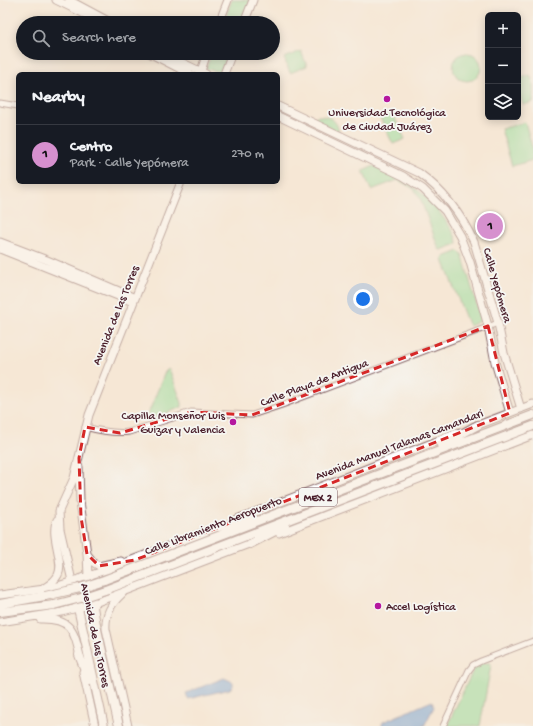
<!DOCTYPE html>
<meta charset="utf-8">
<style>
body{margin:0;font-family:"Gochi Hand",sans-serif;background:#20242c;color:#f1f3f6}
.controls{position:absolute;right:12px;top:12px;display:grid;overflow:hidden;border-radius:6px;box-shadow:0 2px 10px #0003}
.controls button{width:36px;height:36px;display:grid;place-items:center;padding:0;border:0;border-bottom:1px solid #363941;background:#171b24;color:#f1f3f6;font:20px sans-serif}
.you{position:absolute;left:363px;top:299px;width:14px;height:14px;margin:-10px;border:3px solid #fff;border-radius:50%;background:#1a73e8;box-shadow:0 0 0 6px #1a73e833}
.badge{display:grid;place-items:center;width:26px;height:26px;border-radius:50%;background:#d690ce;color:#111;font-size:13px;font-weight:700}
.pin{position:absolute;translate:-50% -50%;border:2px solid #fff;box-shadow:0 1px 4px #0006}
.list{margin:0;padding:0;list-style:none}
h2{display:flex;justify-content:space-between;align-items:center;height:52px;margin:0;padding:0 16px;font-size:17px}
h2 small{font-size:13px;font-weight:400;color:#9ea1a6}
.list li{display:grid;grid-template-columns:26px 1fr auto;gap:12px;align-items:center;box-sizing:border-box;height:60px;padding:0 16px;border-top:1px solid #363941}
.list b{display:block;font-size:15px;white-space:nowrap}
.list p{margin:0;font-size:13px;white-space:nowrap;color:#9ea1a6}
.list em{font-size:13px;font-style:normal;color:#9ea1a6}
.icon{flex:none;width:22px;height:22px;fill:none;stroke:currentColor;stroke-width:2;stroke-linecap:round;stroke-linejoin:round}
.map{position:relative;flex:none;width:533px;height:726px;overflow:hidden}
.search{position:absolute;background:#171b24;box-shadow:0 2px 10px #0003;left:16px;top:16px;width:264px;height:44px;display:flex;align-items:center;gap:10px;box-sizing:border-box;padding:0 14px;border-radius:22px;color:#9ea1a6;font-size:15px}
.panel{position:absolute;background:#171b24;box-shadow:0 2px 10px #0003;left:16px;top:72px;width:264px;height:112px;border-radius:6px}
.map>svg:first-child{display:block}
.green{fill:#8fdc9a;stroke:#6c7e62}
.water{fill:#6a9ed6;stroke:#5a5e80}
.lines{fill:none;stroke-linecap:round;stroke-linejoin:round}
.minor-casing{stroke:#866566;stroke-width:7}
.major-casing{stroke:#866566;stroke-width:9}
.highway-casing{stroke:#866566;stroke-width:10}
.minor{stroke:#fff;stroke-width:5}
.major{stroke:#fff;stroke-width:7}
.highway{stroke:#fff;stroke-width:8}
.highway-bridge-casing{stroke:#866566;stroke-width:10;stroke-linecap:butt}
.highway-bridge{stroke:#fff;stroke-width:8}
.marked{fill:none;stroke:#d62828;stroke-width:3;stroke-dasharray:8 5;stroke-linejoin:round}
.poi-dot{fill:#b5179e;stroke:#f6f6f2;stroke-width:1.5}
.labels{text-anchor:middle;stroke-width:3.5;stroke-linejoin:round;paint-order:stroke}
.shield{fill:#f6f6f2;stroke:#7e6067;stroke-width:1}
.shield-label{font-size:11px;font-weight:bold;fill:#4a1f2b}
.poi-label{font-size:12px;fill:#4a1f2b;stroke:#f6f6f2}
.street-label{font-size:12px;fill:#4a1f2b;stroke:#f6f6f2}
</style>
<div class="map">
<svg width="533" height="726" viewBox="0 0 533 726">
<rect width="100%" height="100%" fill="#f6f6f2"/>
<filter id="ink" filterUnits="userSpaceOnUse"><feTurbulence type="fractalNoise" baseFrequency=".025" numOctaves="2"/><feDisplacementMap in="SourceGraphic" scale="8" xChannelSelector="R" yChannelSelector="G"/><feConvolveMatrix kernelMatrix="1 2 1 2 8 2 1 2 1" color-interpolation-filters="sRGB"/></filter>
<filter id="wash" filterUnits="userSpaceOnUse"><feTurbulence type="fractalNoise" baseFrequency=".012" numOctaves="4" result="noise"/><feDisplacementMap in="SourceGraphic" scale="16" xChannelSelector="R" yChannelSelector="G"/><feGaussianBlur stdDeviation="0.9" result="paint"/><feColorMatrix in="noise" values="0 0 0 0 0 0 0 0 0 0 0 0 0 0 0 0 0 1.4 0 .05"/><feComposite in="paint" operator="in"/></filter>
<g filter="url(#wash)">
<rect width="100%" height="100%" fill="#f5e7d5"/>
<!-- green -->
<path class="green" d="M232 0H251L241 23H223Z
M301 51 307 66 290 73 284 58Z
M453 67a14 14 0 1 1 28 0a14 14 0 1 1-28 0Z
M212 53H229L220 72 207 69 206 68Z
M530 75 533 83V102L523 105 518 89V79Z
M392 112 405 139 393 144 380 118Z
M319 116C330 116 337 120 339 132L313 120 315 117Z
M525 122 533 150V160L512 166 501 129Z
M374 166C388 173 403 179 415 188 429 198 439 211 448 224 452 229 457 238 457 244L441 250 439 249 420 198 414 189 398 180 371 190 363 171Z
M459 251 462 254 481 319 480 321 470 326 468 324 443 260 444 257Z
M168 369 170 371 182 403V407L149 420 147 417 165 372Z
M478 663H490L491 665 480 726H447L476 664Z"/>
<!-- water -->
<path class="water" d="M224 678 233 682V686L230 689 188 699 186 693Z
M432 701 434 707 424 726H382V724L383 722Z"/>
</g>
<g filter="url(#ink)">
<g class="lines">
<!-- minor casing -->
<g class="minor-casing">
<path id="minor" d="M0 103 18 106
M85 427C100 431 114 434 129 432L191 412 252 415 282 405 498 323
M443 726 469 670 473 665 481 661 533 641"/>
</g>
<!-- major casing -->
<g class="major-casing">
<path id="major" d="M56 0 103 23
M69 0 112 23
M219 23 228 0
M244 23 253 0
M149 53 190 74
M162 53 206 74
M200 74 207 53
M224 74 232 53
M278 106 419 173C444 191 461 214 474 242L498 323 504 353 521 409
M278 116 403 176 423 189 445 211 460 236 470 262 488 326 495 362 510 413
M0 242 47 260 135 298
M0 249 133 302
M473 427 533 404
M79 467 80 501 87 554 88 576
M235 520 460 432
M279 533 533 435
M87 554 94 563 99 566 121 561
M72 581 60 529 59 511 74 478 89 415 181 182
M44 588C49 585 55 581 58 575 65 562 49 535 57 520
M122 594C111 604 105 614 106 629L128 726
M0 595 52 588 106 570 223 525
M40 619C73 618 74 632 81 660
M0 622 62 612 92 604 254 542
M83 672 95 726"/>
</g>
<!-- highway casing -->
<g class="highway-casing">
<path id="highway" d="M441 445 478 425
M219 527 253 518
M250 544 285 526
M88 576 96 625 119 726
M104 580 533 415
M72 581 104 726
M108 589 533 426
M0 604 45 596
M0 612 54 605
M79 655 89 680"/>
</g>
<!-- minor -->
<use href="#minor" class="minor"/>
<!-- major -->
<use href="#major" class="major"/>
<!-- highway -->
<use href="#highway" class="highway"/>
<!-- highway-bridge casing -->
<g class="highway-bridge-casing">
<path id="highway-bridge" d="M45 596 80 588 104 580
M54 605 81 598 108 589"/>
</g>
<!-- highway-bridge -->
<use href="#highway-bridge" class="highway-bridge"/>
</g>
</g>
<!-- marked area -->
<path d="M0 0H533V726H0ZM488 326 510 413 135 560 99 566 87 554 81 517 79 458 85 427 120 433 191 412 252 415Z" fill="#f5e7d5" fill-opacity=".55" fill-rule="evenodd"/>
<path class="marked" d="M488 326 510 413 135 560 99 566 87 554 81 517 79 458 85 427 120 433 191 412 252 415Z"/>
<!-- markers -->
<g class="poi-dot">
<circle cx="387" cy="99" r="4"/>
<circle cx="233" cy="422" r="4"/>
<circle cx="378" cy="606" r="4"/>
</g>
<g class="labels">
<!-- shield labels -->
<rect class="shield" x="299" y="488" width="38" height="18" rx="3"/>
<g class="shield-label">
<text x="318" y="501">MEX 2</text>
</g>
<!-- poi labels -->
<g class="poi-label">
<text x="387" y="116">Universidad Tecnológica<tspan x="387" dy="14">de Ciudad Juárez</tspan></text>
<text x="225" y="419" text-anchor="end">Capilla Monseñor Luis<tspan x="225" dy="14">Guizar y Valencia</tspan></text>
<text x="386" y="610" text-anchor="start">Accel Logística</text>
</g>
<!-- street labels -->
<g class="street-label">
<text transform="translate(498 285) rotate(74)" y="4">Calle Yepómera</text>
<text transform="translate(115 315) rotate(-68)" y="4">Avenida de las Torres</text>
<text transform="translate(314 382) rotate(-21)" y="4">Calle Playa de Antigua</text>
<text transform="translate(399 444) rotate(-21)" y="4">Avenida Manuel Talamas Camandari</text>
<text transform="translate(213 525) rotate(-21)" y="4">Calle Libramiento Aeropuerto</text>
<text transform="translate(96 635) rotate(78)" y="4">Avenida de las Torres</text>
</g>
</g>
</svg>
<div class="controls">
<button>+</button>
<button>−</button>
<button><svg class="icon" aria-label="layers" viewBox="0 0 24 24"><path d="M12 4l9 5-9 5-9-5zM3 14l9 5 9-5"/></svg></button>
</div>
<div class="you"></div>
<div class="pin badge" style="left:490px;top:226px">1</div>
<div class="search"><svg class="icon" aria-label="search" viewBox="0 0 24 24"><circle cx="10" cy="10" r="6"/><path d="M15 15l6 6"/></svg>Search here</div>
<section class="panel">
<h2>Nearby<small></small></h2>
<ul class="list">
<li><span class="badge">1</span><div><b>Centro</b><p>Park · Calle Yepómera</p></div><em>270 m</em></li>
</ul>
</section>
</div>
